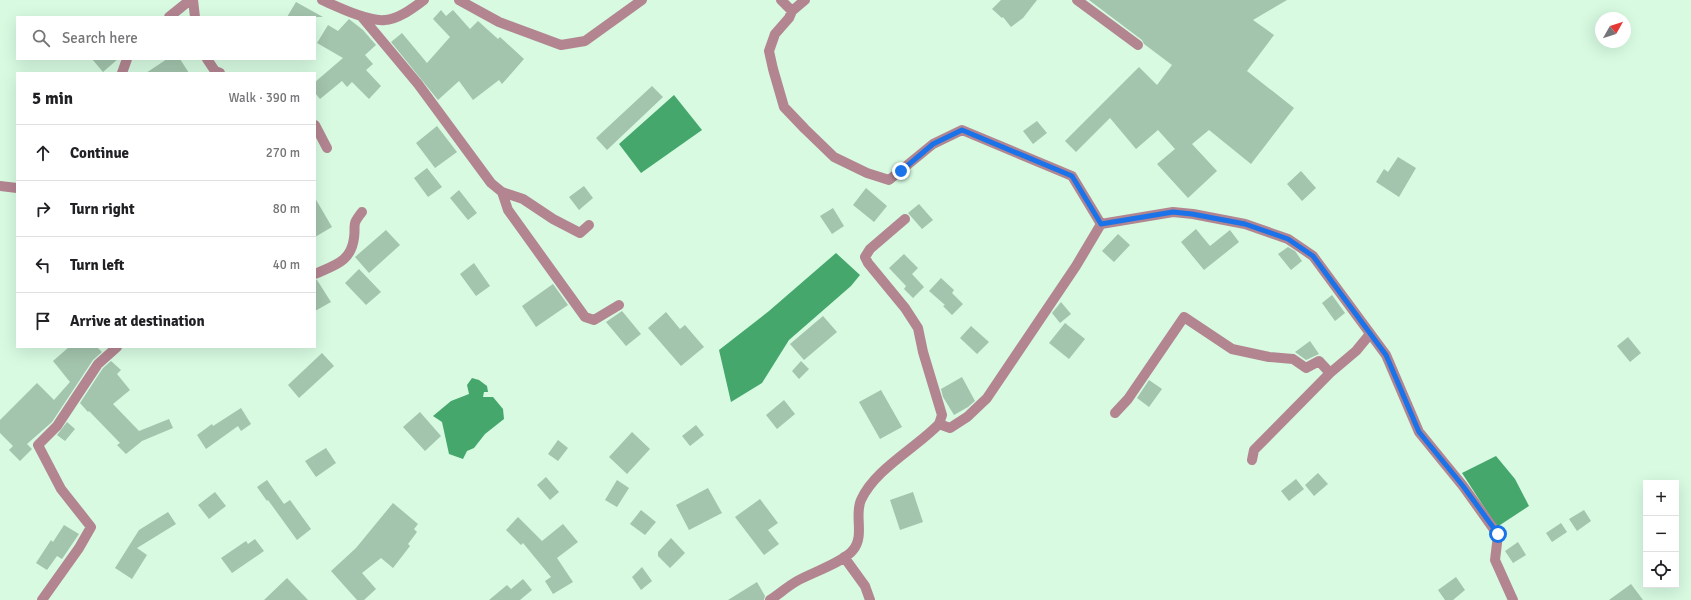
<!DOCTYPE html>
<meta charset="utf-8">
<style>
body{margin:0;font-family:Signika,sans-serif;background:#f6f6f6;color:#202124}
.controls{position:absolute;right:12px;bottom:12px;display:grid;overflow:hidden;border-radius:0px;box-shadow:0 4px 16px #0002}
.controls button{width:36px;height:36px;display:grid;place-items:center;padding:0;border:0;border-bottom:1px solid #e0e0e0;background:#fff;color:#202124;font:20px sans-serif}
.compass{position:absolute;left:1595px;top:12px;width:36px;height:36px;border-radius:50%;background:#fff;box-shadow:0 4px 16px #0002;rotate:51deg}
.stop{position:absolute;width:12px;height:12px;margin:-9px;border:3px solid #1a73e8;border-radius:50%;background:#fff}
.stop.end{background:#1a73e8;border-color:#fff;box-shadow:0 1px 4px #0008}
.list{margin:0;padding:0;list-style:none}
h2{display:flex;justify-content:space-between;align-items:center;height:52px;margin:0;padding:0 16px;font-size:17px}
h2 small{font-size:13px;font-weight:400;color:#757577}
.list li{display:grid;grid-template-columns:26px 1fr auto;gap:12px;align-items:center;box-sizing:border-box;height:56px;padding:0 16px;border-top:1px solid #e0e0e0}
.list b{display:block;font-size:15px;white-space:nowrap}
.list em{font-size:13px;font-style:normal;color:#757577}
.icon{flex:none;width:22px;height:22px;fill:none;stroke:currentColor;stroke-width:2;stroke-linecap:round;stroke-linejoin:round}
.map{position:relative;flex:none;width:1691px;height:600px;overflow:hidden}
.search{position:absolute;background:#fff;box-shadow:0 4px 16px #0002;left:16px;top:16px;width:300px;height:44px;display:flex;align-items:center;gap:10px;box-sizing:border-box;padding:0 14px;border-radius:0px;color:#757577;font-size:15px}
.panel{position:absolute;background:#fff;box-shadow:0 4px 16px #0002;left:16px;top:72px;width:300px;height:276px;border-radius:0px}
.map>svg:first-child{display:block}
.water{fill:#45a76c}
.building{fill:#a3c4ad}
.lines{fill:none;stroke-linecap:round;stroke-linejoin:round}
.street{stroke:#b28591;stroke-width:10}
.route{stroke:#1a73e8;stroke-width:5}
</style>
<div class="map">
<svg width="1691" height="600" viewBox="0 0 1691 600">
<rect width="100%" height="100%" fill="#d7fae1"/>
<!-- water -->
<path class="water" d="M674 95 702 130 641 173 619 144Z
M836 253 860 275 851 286 789 340 762 383 731 402 719 350 769 311Z
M472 378 479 380 487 386 488 392H484L483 397H493L503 409 504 419 485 434 474 448 467 451 463 459 449 454 442 422 433 416 451 401 469 394 467 385Z
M1496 456 1515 479 1529 506 1497 527 1462 473Z"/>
<!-- building -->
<path class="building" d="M1001 0H1037L1023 18 1011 27 1003 17 1002 18 992 9Z
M1089 0H1287L1253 20 1274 35 1247 71 1294 108 1251 164 1209 130 1192 144 1217 171 1188 198 1157 164 1175 149 1158 130 1136 149 1110 118 1076 152 1065 141 1139 67 1157 85 1172 65 1144 44 1142 40Z
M296 2 323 17H287Z
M441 10 446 16 453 10 470 29 478 21 498 39 500 37 524 59 502 84 499 80 473 100 459 81 438 100 391 42 402 33 427 63 450 37 433 19Z
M349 19 363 30 376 45 365 55 373 64 366 70 381 86 369 99 352 82 347 87 342 81 320 99 315 93V82L343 58 317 43 328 25 338 31Z
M92 59H118L103 72Z
M167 59H180L189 73H146Z
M652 86 663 97 607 150 596 138Z
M1037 121 1047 133 1033 144 1023 131Z
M437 126 457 152 435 168 416 143Z
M1398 157 1416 168 1399 197 1376 182 1384 169 1388 172Z
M427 168 442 187 428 197 414 178Z
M1301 171 1316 188 1302 201 1287 184Z
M584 186 593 198 579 210 569 197Z
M866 188 887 206 874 222 853 205Z
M459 190 477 213 468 220 450 198Z
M315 198 332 227 315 237Z
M919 204 933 220 922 229 908 213Z
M833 208 844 226 832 234 820 216Z
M1196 229 1210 246 1230 230 1239 242 1204 270 1181 242Z
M386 230 400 245 369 273 355 257Z
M1118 234 1130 245 1114 262 1102 251Z
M1288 247 1295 251 1302 261 1291 270 1278 254Z
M904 254 918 268 912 274 924 287 913 298 904 289 906 286 889 268Z
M474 263 490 286 476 296 460 274Z
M359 269 381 292 366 305 345 283Z
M941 278 954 290 952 293 963 304 952 315 943 306 945 305 929 291Z
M315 280H317L331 302 315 311Z
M553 284 568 305 536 327 522 306Z
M1332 295 1345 313 1335 321 1322 303Z
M1061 302 1071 314 1060 323 1052 313Z
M622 311 641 334 626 346 606 322Z
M666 312 680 329 685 325 704 347 681 366 648 328Z
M823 316 837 332 804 360 790 344Z
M1065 323 1085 339 1069 359 1049 343Z
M971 326 989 342 977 354 960 338Z
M1628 337 1641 353 1630 362 1617 346Z
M1310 341 1319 354 1306 360 1295 352Z
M69 347H97L102 352 93 360 52 422 27 444 32 449 20 461 9 450 13 446 0 433V420L37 383 54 400 70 382 53 361Z
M322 353 334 366 299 398 288 385Z
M111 361 121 370 117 374 130 390 113 404 139 431 169 419 173 428 142 441 126 454 117 445 120 443 89 411 88 412 80 403 103 368Z
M801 361 809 369 799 379 792 371Z
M962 377 975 401 968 407 954 415 943 397 941 389Z
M1149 380 1162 389 1149 407 1137 398Z
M881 390 902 427 880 439 859 402Z
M784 400 795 414 777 429 766 415Z
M241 408 251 424 241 431 238 426 206 449 197 435 212 424 213 426Z
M420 412 441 436 425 451 403 427Z
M67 422 75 429 65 441 57 435Z
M696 425 704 435 690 446 682 436Z
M632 432 650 449 627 474 609 457Z
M558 440 568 448 558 461 548 454Z
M326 448 336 463 316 477 305 461Z
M1318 473 1328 484 1314 496 1305 485Z
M546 477 559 492 550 500 537 485Z
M1296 479 1304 489 1289 501 1281 491Z
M267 480 284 504 290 500 311 529 297 540 268 500 267 501 257 487Z
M617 480 629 488 617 507 605 500Z
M708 488 722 513 689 530 676 505Z
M215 492 226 506 209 519 198 505Z
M913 492 923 522 900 530 890 500Z
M760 499 778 523 768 530 779 544 764 555 735 517Z
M393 503 418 524 414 529 417 532 408 544 410 546 393 568 381 558 362 573 376 589 364 600H357L331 571 356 548Z
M641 510 656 522 645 535 630 524Z
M1584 510 1591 521 1577 531 1569 519Z
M168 512 176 524 137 548 147 555 132 579 115 568 139 530Z
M518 517 542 541 563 524 578 542 557 558 573 582 553 594 545 581 551 577 523 543 521 545 506 530Z
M1561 523 1567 532 1552 542 1546 533Z
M64 525 79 534 62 559 57 556 47 570 36 563 51 540 53 542Z
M671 538 685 553 670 568 658 556V552Z
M255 539 264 551 232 573 221 558 246 541 248 544Z
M1518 542 1526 555 1513 563 1505 551Z
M642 567 652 581 641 590 632 577Z
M1456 577 1465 590 1453 600H1445L1438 590Z
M287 578 308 600H264Z
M523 579 532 590 520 600H489L507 585 511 589Z
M757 582 765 596 764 600H728Z
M1631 584 1643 600H1609Z"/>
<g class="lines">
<!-- street -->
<path class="street" d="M193 0 195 17
M322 0C338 7 369 22 385 20 398 20 414 7 424 0
M459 0 499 22 561 45 585 41 642 0
M781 0 792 11 805 0
M1077 0 1138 45
M792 11 789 18 775 34 769 51 773 69 784 107 805 129 834 157 867 173 889 180 933 144 962 130 1072 176 1101 224
M169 17 190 0
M362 17 418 84 491 183 502 192 523 199 553 219 580 233 589 225
M207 59 215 71 220 73
M122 73 127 59
M315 125 327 148
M0 186 17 188
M502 192 508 210 585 317 594 320 619 305
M905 219 870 249 865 257 868 263 905 308 918 328 923 352 942 415 939 424
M1101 224 1173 212 1193 214 1245 224 1288 239 1313 256 1386 355 1419 432 1463 486 1498 535 1495 560 1513 600
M315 274C334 265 351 262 354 238 356 223 351 226 362 212
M1115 413 1128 399 1184 317 1232 349 1269 357 1293 359 1306 368 1319 361 1330 373
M1252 460 1254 450 1330 373 1356 351 1370 334
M844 557 865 586 870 600
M42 600 79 548 91 527 61 489 38 445 57 426 98 364 117 347
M770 600C779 594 788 586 797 581 811 573 844 562 853 550 865 536 854 515 861 500 875 469 916 448 939 424L950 428 967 417 987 398 1076 266 1101 224"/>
</g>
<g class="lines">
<!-- route -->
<path class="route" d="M901 171 933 144 962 130 1072 176 1101 224 1173 212 1192 214 1245 224 1288 239 1313 256 1386 355 1419 432 1463 486 1498 534"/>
</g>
</svg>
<div class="controls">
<button>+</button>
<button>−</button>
<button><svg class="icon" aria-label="locate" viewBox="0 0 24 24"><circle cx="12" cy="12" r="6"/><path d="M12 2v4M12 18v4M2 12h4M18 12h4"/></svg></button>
</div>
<svg class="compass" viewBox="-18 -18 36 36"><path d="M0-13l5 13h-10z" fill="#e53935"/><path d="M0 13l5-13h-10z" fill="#757577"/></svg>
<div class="stop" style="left:1498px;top:534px"></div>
<div class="stop end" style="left:901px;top:171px"></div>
<div class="search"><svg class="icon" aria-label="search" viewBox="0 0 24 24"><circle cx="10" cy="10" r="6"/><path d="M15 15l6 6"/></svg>Search here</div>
<section class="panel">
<h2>5 min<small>Walk · 390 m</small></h2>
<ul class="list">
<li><svg class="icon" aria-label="ahead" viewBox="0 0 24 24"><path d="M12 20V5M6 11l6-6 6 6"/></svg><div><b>Continue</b></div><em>270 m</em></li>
<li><svg class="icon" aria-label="right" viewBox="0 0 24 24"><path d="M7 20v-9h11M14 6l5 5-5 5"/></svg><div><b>Turn right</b></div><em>80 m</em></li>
<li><svg class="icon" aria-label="left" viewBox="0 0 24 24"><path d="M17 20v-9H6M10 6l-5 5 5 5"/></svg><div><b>Turn left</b></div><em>40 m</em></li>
<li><svg class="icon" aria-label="arrive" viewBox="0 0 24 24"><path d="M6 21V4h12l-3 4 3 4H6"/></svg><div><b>Arrive at destination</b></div></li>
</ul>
</section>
</div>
